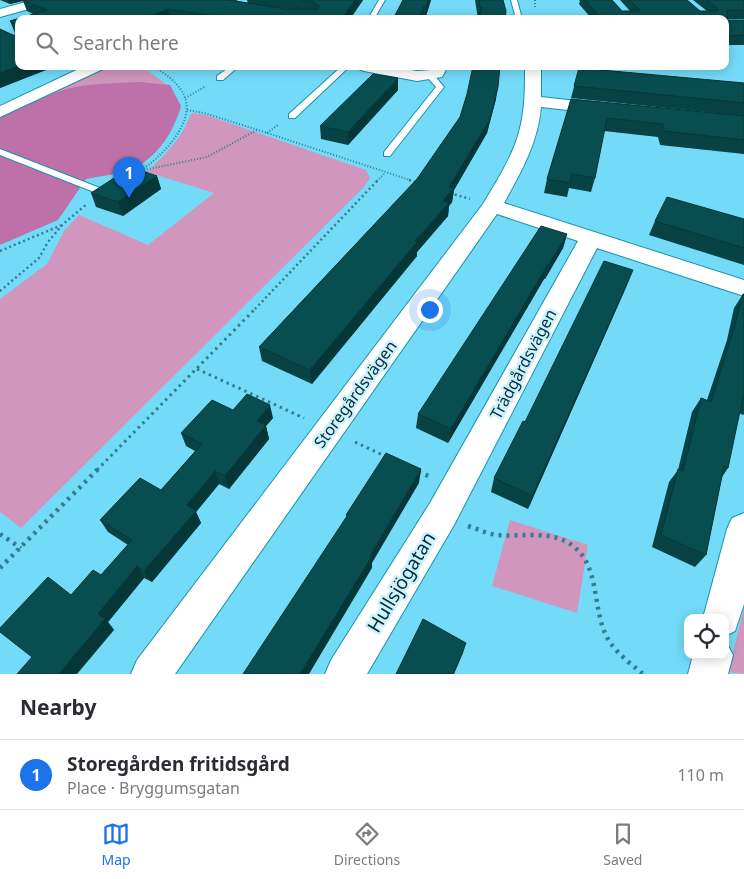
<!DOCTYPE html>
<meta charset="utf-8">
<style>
body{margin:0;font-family:"Noto Sans",sans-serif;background:#f7f7f7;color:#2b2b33}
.controls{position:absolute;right:15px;bottom:15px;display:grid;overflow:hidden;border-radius:10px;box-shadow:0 2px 12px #0003}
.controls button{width:45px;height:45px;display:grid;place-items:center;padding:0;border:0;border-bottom:1px solid #e1e1e2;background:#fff;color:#2b2b33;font:25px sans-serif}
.you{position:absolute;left:429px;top:309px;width:18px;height:18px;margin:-12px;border:4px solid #fff;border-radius:50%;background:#1a73e8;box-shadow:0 0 0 8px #1a73e833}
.badge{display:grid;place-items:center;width:32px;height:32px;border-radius:50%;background:#1a73e8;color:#fff;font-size:16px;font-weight:700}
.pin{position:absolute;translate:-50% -41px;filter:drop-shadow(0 1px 2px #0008)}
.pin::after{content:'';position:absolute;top:26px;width:18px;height:15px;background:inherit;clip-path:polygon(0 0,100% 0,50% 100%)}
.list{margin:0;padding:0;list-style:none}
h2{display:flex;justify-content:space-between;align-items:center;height:65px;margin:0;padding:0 20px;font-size:21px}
h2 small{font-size:16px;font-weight:400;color:#7c7c81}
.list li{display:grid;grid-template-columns:32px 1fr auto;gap:15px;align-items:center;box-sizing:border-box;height:70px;padding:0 20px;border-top:1px solid #e1e1e2}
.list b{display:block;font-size:19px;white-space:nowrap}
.list p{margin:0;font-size:16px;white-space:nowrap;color:#7c7c81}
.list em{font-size:16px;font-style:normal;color:#7c7c81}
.icon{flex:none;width:28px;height:28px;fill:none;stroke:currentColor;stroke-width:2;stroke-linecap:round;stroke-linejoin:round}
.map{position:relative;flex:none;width:744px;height:674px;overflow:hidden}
.search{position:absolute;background:#fff;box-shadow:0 2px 12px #0003;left:15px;right:15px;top:15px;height:55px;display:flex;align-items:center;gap:12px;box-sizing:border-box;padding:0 18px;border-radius:10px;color:#7c7c81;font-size:19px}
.sheet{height:135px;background:#fff}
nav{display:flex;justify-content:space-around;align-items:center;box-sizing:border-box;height:70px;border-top:1px solid #e1e1e2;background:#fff;font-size:14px;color:#7c7c81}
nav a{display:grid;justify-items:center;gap:2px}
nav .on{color:#1a73e8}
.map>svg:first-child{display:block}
.green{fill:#d096bd}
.forest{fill:#be71a8}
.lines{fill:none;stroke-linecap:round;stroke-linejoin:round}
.service-casing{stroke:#1991ac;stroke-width:2}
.minor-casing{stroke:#1991ac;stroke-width:2}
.path-far3{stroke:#347d90;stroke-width:2;stroke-dasharray:1 2;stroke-linecap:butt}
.path-far2{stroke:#347d90;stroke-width:2.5;stroke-dasharray:2 3;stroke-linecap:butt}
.path-far1{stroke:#347d90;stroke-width:3;stroke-dasharray:2.5 4;stroke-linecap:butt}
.path{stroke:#347d90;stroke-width:4.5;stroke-dasharray:3 5;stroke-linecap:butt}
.service{fill:#fff;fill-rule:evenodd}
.minor{fill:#fff;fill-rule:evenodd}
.wall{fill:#074345}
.shaded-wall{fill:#063738}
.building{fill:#084e50;stroke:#063738}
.labels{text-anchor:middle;stroke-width:5;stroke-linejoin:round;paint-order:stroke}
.street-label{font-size:16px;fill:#002e39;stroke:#cdf2fe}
.near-street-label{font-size:19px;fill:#002e39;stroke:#cdf2fe}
</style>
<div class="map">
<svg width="744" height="674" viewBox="0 0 744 674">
<rect width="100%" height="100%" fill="#73dbf8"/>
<!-- green -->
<path class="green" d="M106 66H141L169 86C118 79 84 84 36 99Z
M193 113 206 115 366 170 370 178 364 187 21 528 0 512V299L47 264 64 231 79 215 148 245 214 193 147 172C165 154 182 139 190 115Z
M510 520 588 545 577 613 492 586Z
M744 608V674L728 672Z"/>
<!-- forest -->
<path class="forest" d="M140 82 170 85 181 106C174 131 159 155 135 168 123 174 100 176 86 179L58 220 0 245V118C24 106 48 93 75 87 96 83 118 83 140 82Z"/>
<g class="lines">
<!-- service casing -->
<g class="service-casing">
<path id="service" d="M379 0H385L374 19H368Z
M511 0H517L522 19H516Z
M231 66H239L223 80H217V76Z
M342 66H350L295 118H289V114Z
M427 74H433L444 87 390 156H384V152L436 87 426 76Z
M0 149 105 190 107 192 105 194H99L0 155Z"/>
</g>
<!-- minor casing -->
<g class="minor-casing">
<path id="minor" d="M33 0H53L51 3 0 17V9Z
M85 66H105L103 69 0 117V106Z
M357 66H390L417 71 431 70 433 66H448L442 77 417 81 364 71 359 69Z
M525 66H541V97L604 104 610 105 612 109 610 113 604 114 541 107C538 143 521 172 504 203L744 280V296L597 248 454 525 367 674H325L331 660 430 503 578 241 497 214 175 674H131L137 660 483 204C498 179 515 153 521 124 525 105 525 86 525 66Z
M744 513V604L735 631 725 636V618H703L727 529 732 518Z
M725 640 733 655 728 674H688L693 655H725Z"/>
</g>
<!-- path-far3 -->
<path class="path-far3" d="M535 0V8
M185 98 206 86
M187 110 204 113 258 130 413 181
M267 133 278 125
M144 170 207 157 257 130
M139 172C159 159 195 124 185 98 180 83 165 74 153 66
M377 181 385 173"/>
<!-- path-far2 -->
<path class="path-far2" d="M409 180 418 183
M450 193 470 199
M0 251 62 225
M0 291 39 258 48 242 63 224 87 204
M255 309 378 180"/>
<!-- path-far1 -->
<path class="path-far1" d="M197 369 304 418
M355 442 387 457
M97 470 256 308"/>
<!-- path -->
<path class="path" d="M418 472 431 477
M468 526C478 529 487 534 497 535 519 537 545 531 565 541 603 560 590 608 608 639 616 653 631 664 643 674
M0 534 21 548
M0 568 98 469"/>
<!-- service -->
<use href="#service" class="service"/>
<!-- minor -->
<use href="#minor" class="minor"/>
</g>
<!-- wall -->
<path class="wall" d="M0 0H238L236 1 230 0 287 9H289L248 3 247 0H363L350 19H19V66H56L0 88V29L15 36V33L10 21 33 14 27 11 23 1 10 4Z
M403 0H431L425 19H393Z
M475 0H503L505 19H478Z
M579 0H612L622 11H630L620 0H687L700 11H707L693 0H744V19H727V20H744V45H725V19H592L579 4 580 1Z
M579 68 744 83V116L571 98Z
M398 90 348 145 321 139 320 126Z
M467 94 496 99 487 133 454 190 452 202 449 206 448 216 417 252V256L312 384 262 361 259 347 417 179 460 117Z
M571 99 744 116V154L660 145 658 137 604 131 595 178 591 192 569 188 567 197 544 193 547 179Z
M157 176 161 189 123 216 96 207 91 193Z
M744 219V265L649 235 655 221Z
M567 234 563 248 545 279H544L448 443 416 428 418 414Z
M627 285 528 509 491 492 494 478 525 422Z
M743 294H744V414L743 415 739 413 728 468 722 477 706 555 695 567 652 547 669 482 678 470 692 412 701 398 707 400 727 340 734 308Z
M233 410 273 418 266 426 269 439 229 489 219 484 196 512 201 523 152 582 144 578 108 622 114 630 32 657 71 595 101 575 128 545 108 532 100 520 161 490 195 451 186 446 181 433Z"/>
<!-- shaded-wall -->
<path class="shaded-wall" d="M8 0H26L10 4Z
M355 0H363L350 19H342Z
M428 0H431L425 19 426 6Z
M424 6 423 19H419Z
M168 9 170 19H143Z
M19 66H56L0 88V73Z
M398 78V90L348 145V132Z
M498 87 496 99 487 133 454 190 452 202 449 206 448 216 417 252V256L312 384 310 370 415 241 443 201 449 187Z
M157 176 161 189 123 216 118 202Z
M567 234 563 248 545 279 549 265Z
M548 264 544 279 448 443 451 429Z
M633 270 627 285 528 509 532 496Z
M270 405 273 418 266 426 269 439 229 489 225 476 257 421Z
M421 469 419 483 372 563V568L309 674H300Z
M215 471 219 484 196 512 201 523 152 582 144 571 187 505Z
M137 566 144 578 108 622 114 630 77 674H59L98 614Z
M466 643 463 653 454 674H453Z"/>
<!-- building -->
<path class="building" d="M23 0H228L287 9H318L319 6 313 2 301 0H355L342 19H226L228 18 168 9 143 19H19V66L0 73V29L15 36 16 25 10 21 47 10Z
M403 0H428L426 6H424L419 19H393Z
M479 0H503L506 11 505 19H480L482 7H480Z
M585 0H612L622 11H639V9L630 0H687L700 11H718V9L707 0H744V10H727V20H744V35L725 36V19H602Z
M473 66H500L498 87 489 121 449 187 454 188 443 201 449 203 415 241 417 242 310 370 259 347 417 179 460 117 467 94Z
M579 68 744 83V103L574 86Z
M373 74 398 78 348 132 320 126Z
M571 99 744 116V140L664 131 663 124 607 118 595 178 572 174 570 183 547 179Z
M131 167 157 176 118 202 91 193Z
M667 197 744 219V248L655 221Z
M541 226 567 234 549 265 548 264 451 429 418 414Z
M604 261 633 270 532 496 494 478 523 421 525 422Z
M743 294H744V397H743L728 468 724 466 706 555 661 535 678 469 683 471 701 398 711 402 735 325Z
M247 394 270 405 257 421 266 425 225 476 215 471 187 505 196 511 144 571 137 566 98 614 105 619 59 674H17L32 657 0 632V628L48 577 71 595 93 570 101 575 132 540 100 520 140 478 161 490 202 444 181 433 212 400 233 410Z
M386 453 421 469 370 555 372 556 300 674H243L347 516 346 515Z
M423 619 466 643 453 674H396Z"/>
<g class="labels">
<!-- street labels -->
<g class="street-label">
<text transform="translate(523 364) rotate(-62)" y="6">Trädgårdsvägen</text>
<text transform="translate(355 394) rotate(-54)" y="6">Storegårdsvägen</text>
</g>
<!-- near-street labels -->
<g class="near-street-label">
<text transform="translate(401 582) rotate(-59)" y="7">Hullsjögatan</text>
</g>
</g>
</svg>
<div class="controls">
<button><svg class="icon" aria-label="locate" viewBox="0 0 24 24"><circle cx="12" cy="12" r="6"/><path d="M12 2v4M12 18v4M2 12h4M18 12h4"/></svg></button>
</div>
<div class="you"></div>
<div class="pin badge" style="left:129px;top:198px">1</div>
<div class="search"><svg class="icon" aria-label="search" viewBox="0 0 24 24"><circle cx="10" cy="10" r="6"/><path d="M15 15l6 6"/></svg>Search here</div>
</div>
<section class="sheet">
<h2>Nearby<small></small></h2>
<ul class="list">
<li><span class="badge">1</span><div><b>Storegården fritidsgård</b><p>Place · Bryggumsgatan</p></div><em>110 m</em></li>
</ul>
</section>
<nav>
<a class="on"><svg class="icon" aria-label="map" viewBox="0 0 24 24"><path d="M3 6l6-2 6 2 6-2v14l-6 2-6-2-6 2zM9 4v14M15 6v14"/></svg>Map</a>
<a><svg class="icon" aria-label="directions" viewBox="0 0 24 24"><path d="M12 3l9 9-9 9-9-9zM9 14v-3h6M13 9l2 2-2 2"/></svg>Directions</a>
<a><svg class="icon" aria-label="saved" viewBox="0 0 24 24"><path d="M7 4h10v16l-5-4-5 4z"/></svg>Saved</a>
</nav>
